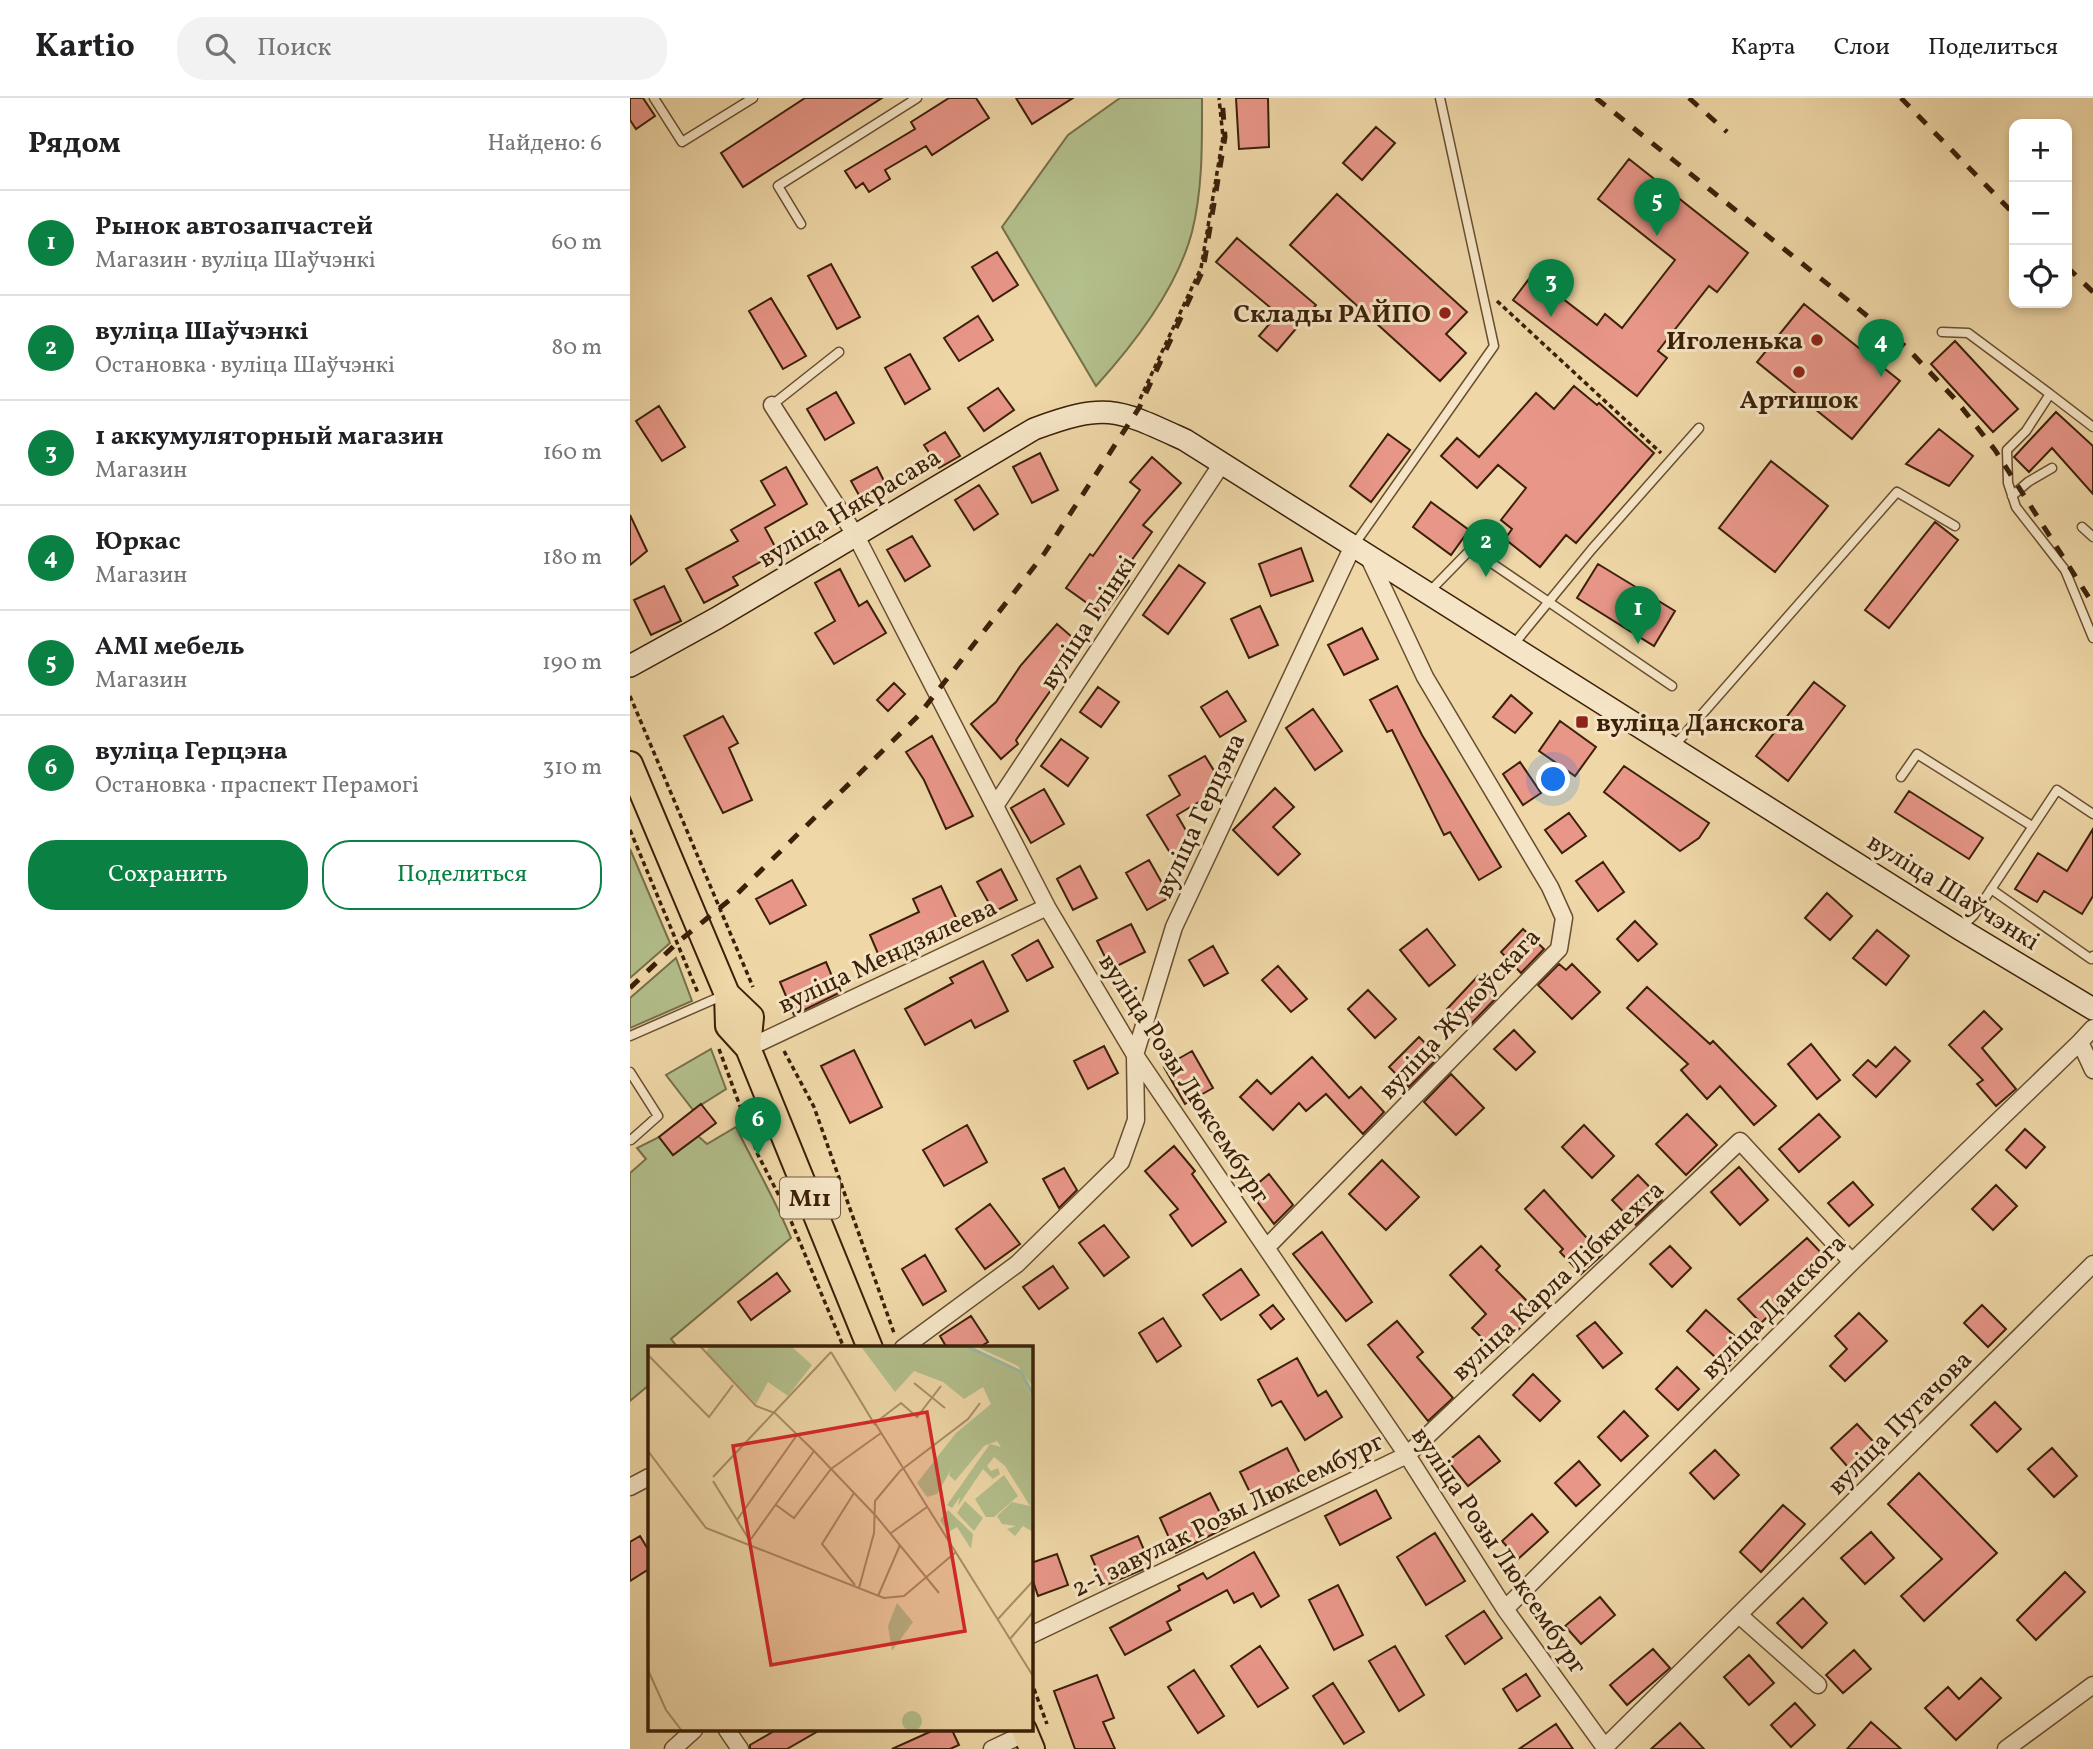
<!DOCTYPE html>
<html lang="ru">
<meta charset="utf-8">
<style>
body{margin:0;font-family:Vollkorn,serif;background:#f2f2f2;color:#202124}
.controls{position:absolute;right:21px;top:21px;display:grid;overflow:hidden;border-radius:14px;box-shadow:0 4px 10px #0003}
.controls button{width:63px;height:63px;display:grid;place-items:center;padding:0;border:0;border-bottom:2px solid #e0e0e0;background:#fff;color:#202124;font:35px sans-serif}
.you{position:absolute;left:924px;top:682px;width:24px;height:24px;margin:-18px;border:5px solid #fff;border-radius:50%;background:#1a73e8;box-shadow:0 0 0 10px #1a73e833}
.badge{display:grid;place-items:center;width:46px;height:46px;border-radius:50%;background:#0b8043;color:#fff;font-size:23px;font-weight:700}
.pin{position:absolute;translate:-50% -58px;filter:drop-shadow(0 2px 4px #0008)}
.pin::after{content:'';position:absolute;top:37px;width:24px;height:21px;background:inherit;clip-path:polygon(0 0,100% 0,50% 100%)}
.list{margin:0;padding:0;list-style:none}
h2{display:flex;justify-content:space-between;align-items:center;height:91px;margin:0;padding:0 28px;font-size:30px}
h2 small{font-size:23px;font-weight:400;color:#757577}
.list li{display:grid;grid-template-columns:46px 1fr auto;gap:21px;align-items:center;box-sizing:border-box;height:105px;padding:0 28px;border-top:2px solid #e0e0e0}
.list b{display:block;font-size:26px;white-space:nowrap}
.list p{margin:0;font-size:23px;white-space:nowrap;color:#757577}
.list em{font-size:23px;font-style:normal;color:#757577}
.actions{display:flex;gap:14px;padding:21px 28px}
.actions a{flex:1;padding:16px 0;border:2px solid #0b8043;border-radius:28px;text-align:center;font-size:24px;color:#0b8043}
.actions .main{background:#0b8043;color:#fff}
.icon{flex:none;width:38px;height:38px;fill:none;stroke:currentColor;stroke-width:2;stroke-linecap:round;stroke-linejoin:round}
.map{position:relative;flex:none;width:1463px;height:1651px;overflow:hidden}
header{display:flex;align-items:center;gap:42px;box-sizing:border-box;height:98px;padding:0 35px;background:#fff;border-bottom:2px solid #e0e0e0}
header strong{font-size:33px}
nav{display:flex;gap:38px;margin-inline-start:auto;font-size:24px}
.search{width:490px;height:63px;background:#f2f2f2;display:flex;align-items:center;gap:18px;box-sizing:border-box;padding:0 24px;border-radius:28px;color:#757577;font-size:26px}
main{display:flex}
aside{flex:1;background:#fff}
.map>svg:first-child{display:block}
.green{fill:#b3bf8c;stroke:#77704a;stroke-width:2}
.building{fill:#e89688;stroke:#3b2008;stroke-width:2}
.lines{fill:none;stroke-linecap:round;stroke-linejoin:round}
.lane-casing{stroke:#684e30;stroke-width:11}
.street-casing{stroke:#684e30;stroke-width:19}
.secondary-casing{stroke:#3b2008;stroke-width:24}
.primary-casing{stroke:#3b2008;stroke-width:28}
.path{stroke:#3b2008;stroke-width:3.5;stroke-dasharray:5 3.5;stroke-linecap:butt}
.lane{stroke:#f5e5c6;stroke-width:8}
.street{stroke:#f5e5c6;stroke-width:16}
.secondary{stroke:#f5e5c6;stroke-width:21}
.primary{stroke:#efd7a7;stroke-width:24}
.rail{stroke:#3b2008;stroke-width:5;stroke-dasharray:12 12;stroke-linecap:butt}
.poi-dot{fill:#8f2418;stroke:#f5e5c6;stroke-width:2.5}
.labels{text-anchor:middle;stroke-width:6;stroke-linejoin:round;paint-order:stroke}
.shield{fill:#f5e5c6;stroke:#735b41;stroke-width:2}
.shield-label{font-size:24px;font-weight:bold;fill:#3b2008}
.poi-label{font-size:26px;font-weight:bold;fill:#3b2008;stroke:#f5e5c6;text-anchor:end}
.street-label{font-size:26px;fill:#3b2008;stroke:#f5e5c6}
.inset-river{fill:none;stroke:#9bbaa3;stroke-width:3.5}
.inset-road{fill:none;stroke:#a78e67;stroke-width:2}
.view{fill:#d62828;fill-opacity:0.15;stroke:#d62828;stroke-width:3.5}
.inset-edge{fill:none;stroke:#3b2008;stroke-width:3.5}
</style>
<header>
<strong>Kartio</strong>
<div class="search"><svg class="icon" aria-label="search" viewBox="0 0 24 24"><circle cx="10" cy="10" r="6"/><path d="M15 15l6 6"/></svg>Поиск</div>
<nav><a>Карта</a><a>Слои</a><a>Поделиться</a></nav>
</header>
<main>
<aside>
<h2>Рядом<small>Найдено: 6</small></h2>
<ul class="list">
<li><span class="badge">1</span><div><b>Рынок автозапчастей</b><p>Магазин · вуліца Шаўчэнкі</p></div><em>60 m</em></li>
<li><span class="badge">2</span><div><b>вуліца Шаўчэнкі</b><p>Остановка · вуліца Шаўчэнкі</p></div><em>80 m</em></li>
<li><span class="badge">3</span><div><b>1 аккумуляторный магазин</b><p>Магазин</p></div><em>160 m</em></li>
<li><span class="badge">4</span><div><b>Юркас</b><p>Магазин</p></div><em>180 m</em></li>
<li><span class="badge">5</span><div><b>AMI мебель</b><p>Магазин</p></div><em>190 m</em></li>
<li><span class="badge">6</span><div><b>вуліца Герцэна</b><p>Остановка · праспект Перамогі</p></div><em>310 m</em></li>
</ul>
<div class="actions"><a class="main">Сохранить</a><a>Поделиться</a></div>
</aside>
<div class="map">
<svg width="1463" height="1651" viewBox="0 0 1463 1651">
<rect width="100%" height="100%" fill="#efd7a7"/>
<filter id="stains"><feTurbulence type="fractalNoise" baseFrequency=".00286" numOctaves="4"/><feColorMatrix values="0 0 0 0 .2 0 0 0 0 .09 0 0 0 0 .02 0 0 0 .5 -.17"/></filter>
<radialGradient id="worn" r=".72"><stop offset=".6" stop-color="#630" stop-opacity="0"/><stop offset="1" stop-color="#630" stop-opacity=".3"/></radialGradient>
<!-- green -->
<path class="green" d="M490 0H572C572 45 573 90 562 134 547 191 505 245 466 288L372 129 438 37Z
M0 751 40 845 0 880Z
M46 860 62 903 0 930V900Z
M81 951 96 991 63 1012 36 977Z
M106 1029C124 1066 145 1101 161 1140L41 1241 48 1250H19V1287L0 1303V1075L16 1061 7 1050 29 1039 43 1057 68 1038 77 1046Z"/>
<!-- building -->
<path class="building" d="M0 0H13L25 18 6 31 0 22Z
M175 0H252L113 89 91 55Z
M319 0H346L359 20 302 57 296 48 255 72 260 81 239 94 233 85 226 90 215 73 285 31 281 24Z
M386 0H443L402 26Z
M606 0H638L639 49 609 51Z
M746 29 765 45 732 82 713 65Z
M999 61 1118 155 1087 194 1079 188 1028 253 1037 260 1007 298 883 202 902 177 967 227 975 216 992 230 1045 162 968 101Z
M707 96 837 214 816 236 836 255 810 283 660 147Z
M607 140 686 207 647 253 629 238 648 216 586 164Z
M367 154 388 187 363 203 342 169Z
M201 166 230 219 207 231 178 178Z
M141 200 176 258 153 271 119 213Z
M1174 206 1270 283 1222 341 1127 264Z
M348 218 363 242 329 263 314 240Z
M1325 243 1388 311 1363 334 1301 266Z
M280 256 300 291 275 306 255 270Z
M944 288 967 307 969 305 1024 355 946 445 936 437 910 469 875 441 882 431 871 422 896 390 868 367 847 390 811 358 827 340 849 359 906 295 924 311Z
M368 290 384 312 354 333 338 310Z
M206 294 224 325 195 342 177 311Z
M29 308 55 349 32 363 6 323Z
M1426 314 1463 348V396L1422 350 1399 374 1384 359Z
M1309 331 1343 358 1319 388 1276 366Z
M315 334 330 358 309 370 294 347Z
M758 336 780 352 741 404 720 388Z
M410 355 428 392 402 405 383 369Z
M522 359 551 385 513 427 522 434 491 477 499 483 474 517 436 490 460 456 463 458 510 392 500 384Z
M1141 363 1198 408 1145 474 1089 430Z
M156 369 177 406 135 430 148 454 103 479 108 487 74 505 56 471 108 443 101 432 145 407 131 383Z
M247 369 259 393 234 406 221 383Z
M349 387 368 416 344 432 325 402Z
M801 404 839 432 821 457 783 429Z
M0 417 17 453 0 467Z
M1305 424 1328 442 1259 530 1235 512Z
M282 438 300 468 275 483 257 452Z
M671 450 683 483 641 498 629 466Z
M968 466 1045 513 1024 548 947 500Z
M549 467 575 485 538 536 513 517Z
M210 471 229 508 237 503 256 535 204 566 185 535 205 523 185 485Z
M34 488 51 523 21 537 4 502Z
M630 508 648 547 619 560 601 521Z
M427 526 449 545 416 584 423 589 386 642 388 646 371 661 341 626 366 604 391 567Z
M732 530 748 561 714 577 698 547Z
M1184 584 1215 608 1158 683 1126 658Z
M264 585 275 596 258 613 247 602Z
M767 588 792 637 871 769 849 782 820 734 814 737 762 632 757 634 740 602Z
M468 589 489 604 471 629 450 614Z
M597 593 616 623 590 639 571 609Z
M881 597 902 615 885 635 863 619Z
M683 611 712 653 685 672 656 630Z
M93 618 108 645 99 650 122 702 93 715 54 638Z
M930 623 966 649 945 678 909 653Z
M302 638 343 718 316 731 294 682 276 654Z
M431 641 458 660 438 688 411 668Z
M575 658 594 689 547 717 564 746 542 758 517 717 550 697 539 678Z
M890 664 911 695 893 707 873 676Z
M994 668 1079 725 1069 740 1050 753 974 694Z
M645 690 664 709 643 729 670 756 648 777 603 732Z
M414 691 434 726 401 745 381 710Z
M1279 693 1353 740 1339 761 1265 714Z
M939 715 956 738 932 755 915 732Z
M1463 731V798L1452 816 1414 793 1407 804 1385 791 1408 755 1437 773Z
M519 762 540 799 517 812 496 775Z
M973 764 994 794 968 813 946 783Z
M450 768 467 800 443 812 427 781Z
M371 771 387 802 364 814 347 784Z
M162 782 176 807 140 826 126 801Z
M311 788 330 828 252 865 240 837 289 814 283 801Z
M1197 795 1222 818 1200 842 1175 820Z
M1005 823 1027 846 1008 863 987 841Z
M501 826 515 854 481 871 467 843Z
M797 831 825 867 799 888 770 852Z
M893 831 914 851 891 875 871 854Z
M1247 832 1279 858 1256 887 1223 860Z
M408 842 423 869 397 883 382 857Z
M583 848 598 875 574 888 559 862Z
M353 863 378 913 345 930 341 922 295 947 275 911 323 885 320 880Z
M196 864 209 895 164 917 150 884Z
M929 866 936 872 942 866 970 894 942 921 908 887Z
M648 868 677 901 661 914 632 882Z
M848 878 868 898 837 930 817 911Z
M1017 889 1080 946 1083 943 1146 1008 1124 1027 1090 988 1077 1001 1051 972 1058 966 997 910Z
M738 892 766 921 745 940 718 911Z
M1354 913 1372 931 1352 950 1386 991 1366 1008 1347 986 1353 982 1319 947Z
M884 932 905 954 886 972 864 951Z
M789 939 809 959 779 989 759 969Z
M1181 946 1210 982 1187 1001 1158 966Z
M474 948 488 975 458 991 444 963Z
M1265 949 1280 963 1246 999 1223 977 1238 962 1246 969Z
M224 952 252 1009 220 1025 191 968Z
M562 953 583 990 555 1006 534 969Z
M682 959 719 1000 731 989 754 1014 733 1036 696 996 676 1013 669 1005 643 1032 610 999 627 982 641 996Z
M821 976 854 1010 826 1037 794 1004Z
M71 1006 86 1025 43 1057 29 1039Z
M1057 1016 1087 1047 1056 1077 1026 1046Z
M1189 1016 1210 1039 1169 1074 1149 1051Z
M337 1027 357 1064 314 1088 293 1052Z
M954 1027 984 1058 962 1080 932 1049Z
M1395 1031 1415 1049 1396 1070 1376 1052Z
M544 1048 565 1073 562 1076 596 1124 562 1148 540 1117 548 1111 515 1073Z
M752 1062 789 1099 756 1132 719 1096Z
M1109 1069 1138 1102 1110 1127 1081 1094Z
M434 1070 447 1092 429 1110 413 1081Z
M639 1076 663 1107 644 1126 619 1093Z
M1008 1077 1032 1102 1006 1127 982 1102Z
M1223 1084 1243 1107 1219 1128 1198 1105Z
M1366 1087 1387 1108 1363 1132 1342 1111Z
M914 1092 972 1157 951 1176 930 1154 933 1151 895 1111Z
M360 1106 390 1146 355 1171 326 1131Z
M474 1127 499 1159 474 1178 449 1145Z
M692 1134 742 1204 716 1223 663 1156Z
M1177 1140 1198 1162 1131 1225 1108 1201Z
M851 1148 870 1168 866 1172 907 1213 866 1254 842 1230 856 1216 820 1177Z
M1040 1148 1061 1170 1042 1189 1020 1166Z
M295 1157 316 1193 293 1207 272 1171Z
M423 1168 438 1190 409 1211 393 1189Z
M611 1171 629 1197 591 1222 573 1197Z
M147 1175 160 1193 121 1222 108 1204Z
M643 1207 654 1221 641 1231 630 1217Z
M1352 1207 1376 1231 1358 1249 1334 1225Z
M1076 1212 1117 1249 1097 1270 1057 1233Z
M1229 1215 1257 1243 1215 1283 1200 1268 1217 1251 1205 1238Z
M341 1218 358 1244 348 1250H317L310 1238Z
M533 1220 551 1248 527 1264 509 1235Z
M767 1223 793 1254 787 1259 823 1300 798 1323 738 1247Z
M965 1224 992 1255 973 1270 947 1238Z
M667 1260 688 1298 696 1293 712 1319 675 1342 651 1303 642 1308 628 1282Z
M1047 1269 1069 1291 1048 1312 1026 1291Z
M903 1276 930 1303 910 1323 883 1297Z
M1365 1304 1391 1331 1367 1354 1341 1327Z
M994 1313 1018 1338 991 1363 968 1339Z
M1227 1326 1253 1354 1226 1378 1201 1350Z
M849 1338 870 1363 838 1388 818 1363Z
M657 1350 675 1385 627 1409 610 1374Z
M1422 1350 1447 1378 1424 1399 1398 1371Z
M1085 1352 1109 1377 1084 1401 1060 1375Z
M949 1363 970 1387 946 1408 925 1385Z
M1289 1375 1367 1455 1294 1523 1271 1498 1312 1461 1258 1406Z
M746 1392 761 1420 710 1447 695 1418Z
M580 1395 597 1429 546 1455 530 1420Z
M1153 1407 1175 1426 1131 1474 1110 1454Z
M902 1416 918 1434 888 1461 872 1443Z
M1241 1434 1264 1460 1235 1486 1211 1460Z
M805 1435 835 1483 796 1507 767 1459Z
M10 1438 19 1453V1471L0 1483V1444Z
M508 1438 521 1468 474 1488 461 1458Z
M624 1454 649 1498 631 1509 623 1495 604 1505 597 1492 537 1524 541 1532 495 1557 480 1530 550 1492 548 1488 573 1475 577 1481Z
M427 1456 438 1487 408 1498 401 1477V1465Z
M1435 1474 1455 1494 1406 1542 1387 1522Z
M708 1487 733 1537 704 1552 679 1502Z
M970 1499 985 1517 951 1546 935 1528Z
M1173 1500 1197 1525 1172 1550 1147 1525Z
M854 1513 872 1540 835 1566 816 1538Z
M630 1548 658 1590 628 1609 601 1568Z
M765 1548 794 1597 769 1613 739 1563Z
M1023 1551 1040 1570 997 1607 980 1587Z
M1224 1552 1241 1571 1213 1595 1196 1577Z
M1119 1557 1144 1585 1119 1607 1094 1579Z
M564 1572 594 1618 568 1635 538 1589Z
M896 1576 910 1598 887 1613 873 1591Z
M467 1577 484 1620 473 1624 485 1651H445L424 1593Z
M1351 1580 1371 1600 1326 1642 1295 1610 1318 1589 1329 1601Z
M703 1585 734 1634 714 1646 683 1598Z
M1165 1605 1185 1627 1161 1649 1141 1627Z
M1241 1624 1271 1651H1217Z
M1050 1625 1074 1651H1021Z
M926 1626 943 1651H889Z
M146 1632H190L157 1651H120V1647Z
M304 1632H322L329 1647 320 1651H262Z"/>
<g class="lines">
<!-- lane casing -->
<g class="lane-casing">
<path id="lane" d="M24 0 52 44 123 0
M171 126 148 88 287 0
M1312 234 1338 235 1420 296
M142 307 209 254
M1463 329 1420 296 1396 333 1377 352 1378 385 1386 409 1435 472 1463 540
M1382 398 1398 384 1422 370
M1452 429 1463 439
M724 447 864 248 810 0
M800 493 841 451 1042 588
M884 546 962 451 1069 330
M1045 647 1267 394 1325 428
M1271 679 1287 656 1402 728
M1361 791 1461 861 1463 858
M1332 829 1344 817 1427 692 1463 716
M0 938 94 897
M0 974 28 1018 1 1042"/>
</g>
<!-- street casing -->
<g class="street-casing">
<path id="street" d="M142 307 226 438 417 809 505 957 777 1357 875 1511 976 1651
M365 708 591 367
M1463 930 1450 944 1463 972
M118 950 417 809
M637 1149 929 851 934 820 920 789 795 579 739 460
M273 1250 387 1166 491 1064 506 1022 505 957 544 829 722 450
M0 1389 19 1379
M875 1511 1222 1164 1450 944
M1109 1517 1188 1587
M401 1537 777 1357 1110 1043 1222 1164
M97 1632 110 1651
M975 1649 1463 1166
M43 1651 64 1632
M362 1651 396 1635
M1376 1651 1463 1587"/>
</g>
<!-- secondary casing -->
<g class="secondary-casing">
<path id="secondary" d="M0 568 87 520 404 331C477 304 487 311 555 342L1330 831 1463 911"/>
</g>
<!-- primary casing -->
<g class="primary-casing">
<path id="primary" d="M0 666 97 896 121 919 118 950
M97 896 98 928 118 950 240 1250
M394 1632 402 1651"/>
</g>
<!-- path -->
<path class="path" d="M867 203 1031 355
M510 301 571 170 593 39 589 0
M0 598 123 889
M0 732 68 895
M89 951 128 1057 156 1111 214 1250
M154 953 184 1009 264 1235
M401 1583 417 1626"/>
<!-- lane -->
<use href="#lane" class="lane"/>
<!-- street -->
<use href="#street" class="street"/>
<!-- secondary -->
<use href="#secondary" class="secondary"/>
<!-- primary -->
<use href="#primary" class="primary"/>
<!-- rail -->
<path class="rail" d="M966 0 1276 249 1325 301 1365 352 1463 506
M1059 0 1097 34
M1271 0 1384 116
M1437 169 1463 194
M0 890 48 844 107 796 288 618 414 456 509 310 573 172 595 39 592 0"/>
</g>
<!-- markers -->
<g class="poi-dot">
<circle cx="815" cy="215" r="7"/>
<circle cx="1187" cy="242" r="7"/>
<circle cx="1169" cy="274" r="7"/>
<rect x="945" y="617" width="14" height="14" rx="3.5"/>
</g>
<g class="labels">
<!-- shield labels -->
<rect class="shield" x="150" y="1079.5" width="60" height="41" rx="5"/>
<g class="shield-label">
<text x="180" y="1108">М11</text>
</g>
<!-- poi labels -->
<g class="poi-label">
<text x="801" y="224">Склады РАЙПО</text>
<text x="1173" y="251">Иголенька</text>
<text x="1169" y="310" text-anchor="middle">Артишок</text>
<text x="966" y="633" text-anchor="start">вуліца Данскога</text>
</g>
<!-- street labels -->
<g class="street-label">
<text transform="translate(219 409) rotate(-31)" y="9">вуліца Някрасава</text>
<text transform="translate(457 524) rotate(-57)" y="9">вуліца Глінкі</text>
<text transform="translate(569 717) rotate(-65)" y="9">вуліца Герцэна</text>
<text transform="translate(1324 793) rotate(32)" y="9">вуліца Шаўчэнкі</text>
<text transform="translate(257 857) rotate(-25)" y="9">вуліца Мендзялеева</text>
<text transform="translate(829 915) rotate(-47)" y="9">вуліца Жукоўскага</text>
<text transform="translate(555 980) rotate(57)" y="9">вуліца Розы Люксембург</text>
<text transform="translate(927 1182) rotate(-43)" y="9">вуліца Карла Лібкнехта</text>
<text transform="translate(1143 1208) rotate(-45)" y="9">вуліца Данскога</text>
<text transform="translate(1269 1324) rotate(-45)" y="9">вуліца Пугачова</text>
<text transform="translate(597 1416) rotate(-26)" y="9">2-і завулак Розы Люксембург</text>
<text transform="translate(870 1452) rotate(56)" y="9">вуліца Розы Люксембург</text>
</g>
</g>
<!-- overview -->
<g transform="translate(18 1248)">
<rect width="385" height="385" fill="#efd7a7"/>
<path d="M62 0H143L164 19 140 50 120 36 108 58 58 6ZM315 0 373 28 383 50 385 186 375 180 367 190 359 183 368 180 354 178 349 170 364 156 382 160 357 120 346 111 339 120 343 125 350 122 352 128 345 133 335 123 310 160 312 151 304 162 299 159 342 98 353 101 349 95 336 100 307 135 301 129 304 122 289 148 279 151 269 137 308 87 343 58 335 41 316 53 295 36 266 25 247 46 214 2ZM327 0H385V41L370 20ZM356 129 370 150 346 171H338L327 153ZM317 155 335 172 326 185 309 167ZM300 164 325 188 323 203 309 181 300 186 292 174ZM249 257 265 276 244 305 240 280ZM254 375a10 10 0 1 1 20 0a10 10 0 1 1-20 0Z" fill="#b3bf8c"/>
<path class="inset-river" d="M318 0 373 26 385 49"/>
<path class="inset-road" d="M52 0 108 60 127 67 166 105 228 170 291 247M183 6 227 79M0 9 61 71 85 39M266 37 297 62M227 77 253 57 269 71 293 40M227 77 385 330M0 105 58 182 236 252 256 250 308 206M65 131 183 6M65 135 102 195M206 147 174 198 207 239M128 159 146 172 183 123 233 87M89 174 149 89M243 187 279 161M103 193 166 105M211 242 226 187 227 155 252 125 320 73 332 57M230 250 252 199M350 273 385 235M362 293 385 266M0 324 18 364 34 385"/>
<path class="view" d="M279 66 317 285 123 319 85 100Z"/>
<rect width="385" height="385" class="inset-edge"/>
</g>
<rect width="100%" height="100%" filter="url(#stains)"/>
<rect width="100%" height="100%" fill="url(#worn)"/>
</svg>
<div class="controls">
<button>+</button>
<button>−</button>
<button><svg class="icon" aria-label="locate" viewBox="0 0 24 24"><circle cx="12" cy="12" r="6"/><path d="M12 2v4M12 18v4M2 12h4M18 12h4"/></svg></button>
</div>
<div class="you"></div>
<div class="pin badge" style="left:1008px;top:546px">1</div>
<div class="pin badge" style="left:856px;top:479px">2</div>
<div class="pin badge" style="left:921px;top:219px">3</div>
<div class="pin badge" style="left:1251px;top:279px">4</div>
<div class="pin badge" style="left:1027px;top:138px">5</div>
<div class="pin badge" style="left:128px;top:1057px">6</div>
</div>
</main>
